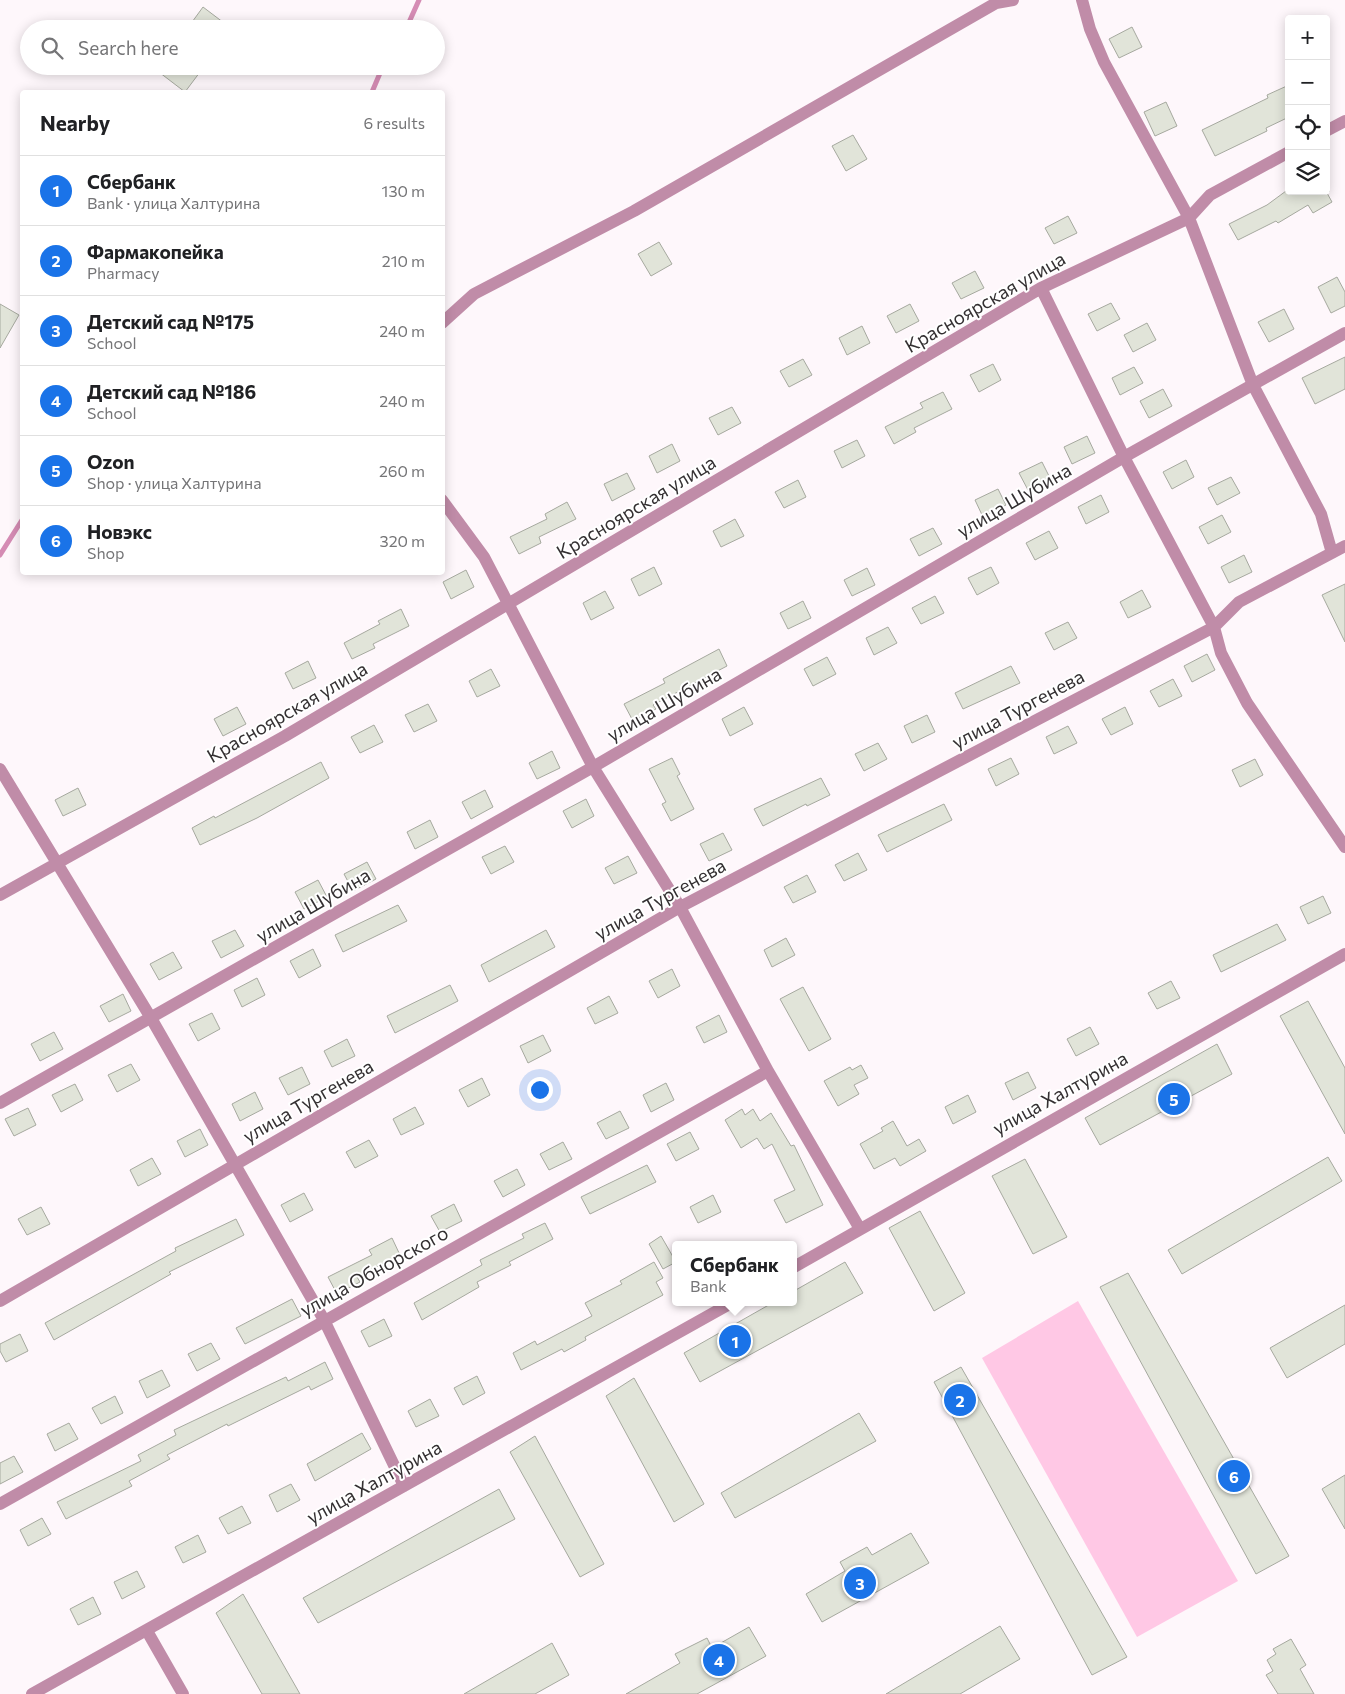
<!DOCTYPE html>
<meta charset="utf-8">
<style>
body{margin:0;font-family:Commissioner,sans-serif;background:#f6f6f6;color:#202124}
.controls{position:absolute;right:15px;top:15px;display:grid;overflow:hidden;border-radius:5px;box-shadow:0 2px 12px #0003}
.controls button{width:45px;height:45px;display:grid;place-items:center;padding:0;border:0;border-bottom:1px solid #e0e0e0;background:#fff;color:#202124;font:25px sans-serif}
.you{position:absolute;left:539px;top:1089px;width:18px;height:18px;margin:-12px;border:4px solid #fff;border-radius:50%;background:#1a73e8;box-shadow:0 0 0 8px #1a73e833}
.badge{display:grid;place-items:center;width:32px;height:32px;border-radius:50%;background:#1a73e8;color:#fff;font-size:16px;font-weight:700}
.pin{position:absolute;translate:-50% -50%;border:2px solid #fff;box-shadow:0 1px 5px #0006}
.popup{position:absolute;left:672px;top:1241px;width:125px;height:65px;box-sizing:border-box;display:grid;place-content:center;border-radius:5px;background:#fff;filter:drop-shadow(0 1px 4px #0005);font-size:16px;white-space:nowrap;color:#757577}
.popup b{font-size:19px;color:#202124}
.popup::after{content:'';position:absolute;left:50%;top:100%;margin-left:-10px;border:10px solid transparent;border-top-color:#fff}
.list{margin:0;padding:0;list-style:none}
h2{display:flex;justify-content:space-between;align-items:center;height:65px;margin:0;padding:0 20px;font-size:21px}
h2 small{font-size:16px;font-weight:400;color:#757577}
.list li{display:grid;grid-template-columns:32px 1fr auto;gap:15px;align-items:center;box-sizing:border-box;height:70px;padding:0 20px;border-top:1px solid #e0e0e0}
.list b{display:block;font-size:19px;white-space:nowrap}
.list p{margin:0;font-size:16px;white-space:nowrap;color:#757577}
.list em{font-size:16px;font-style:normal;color:#757577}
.icon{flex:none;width:28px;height:28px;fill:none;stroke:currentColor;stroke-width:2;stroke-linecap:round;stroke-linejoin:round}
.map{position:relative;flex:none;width:1345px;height:1694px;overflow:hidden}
.search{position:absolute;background:#fff;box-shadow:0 2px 12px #0003;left:20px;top:20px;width:425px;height:55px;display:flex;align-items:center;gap:12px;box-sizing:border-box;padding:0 18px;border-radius:28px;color:#757577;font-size:19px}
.panel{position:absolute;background:#fff;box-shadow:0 2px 12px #0003;left:20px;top:90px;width:425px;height:485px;border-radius:5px}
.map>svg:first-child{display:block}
.green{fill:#ffc8e5}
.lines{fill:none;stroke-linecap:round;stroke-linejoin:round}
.stream{stroke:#d58cb4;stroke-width:5}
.building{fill:#e1e4d9;stroke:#a6a99f}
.minor{stroke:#c08ca8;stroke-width:12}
.labels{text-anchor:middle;stroke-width:4;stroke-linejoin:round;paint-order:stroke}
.street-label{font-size:19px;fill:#343032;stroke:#fff}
</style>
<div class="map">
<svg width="1345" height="1694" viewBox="0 0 1345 1694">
<rect width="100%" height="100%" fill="#fef7fb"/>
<!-- green -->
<path class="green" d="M1078 1301 1238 1581 1137 1637 982 1358Z"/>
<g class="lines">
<!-- stream -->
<path class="stream" d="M406 29 419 0
M372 92 383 66
M0 555 22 520"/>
</g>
<!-- building -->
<path class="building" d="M203 7 232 29H187Z
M1132 27 1142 47 1119 58 1109 39Z
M151 66H192L200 72 185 92Z
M1289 85V117L1266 128 1267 131 1215 156 1202 130 1268 98 1267 95Z
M1166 102 1177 126 1155 136 1144 112Z
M853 135 867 159 846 171 832 146Z
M1286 191H1330L1327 193 1332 202 1313 213 1308 205 1278 223 1276 221 1238 240 1229 224 1267 205Z
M1068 216 1077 233 1054 244 1045 228Z
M659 242 672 264 651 276 638 254Z
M975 271 984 288 961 299 952 283Z
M1337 277 1345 292V306L1331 313 1318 287Z
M1111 303 1120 319 1097 331 1088 314Z
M0 304 19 315 0 348Z
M910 304 919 321 896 333 887 316Z
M1284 309 1294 329 1269 342 1258 322Z
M1147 323 1156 340 1133 352 1124 335Z
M862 326 870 343 847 355 839 338Z
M1345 357V389L1315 404 1302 378Z
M803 359 812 375 789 387 780 371Z
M993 364 1001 380 979 392 970 375Z
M1134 367 1143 383 1120 395 1112 378Z
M1163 389 1172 406 1149 418 1140 401Z
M943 392 952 409 914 428 916 432 894 444 885 427 923 408 920 403Z
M732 407 741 423 718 435 709 418Z
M1087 436 1095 453 1072 464 1064 447Z
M857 440 865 456 842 468 834 451Z
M672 444 680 461 657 473 649 456Z
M1186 460 1194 477 1172 489 1163 472Z
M1042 462 1050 478 1028 490 1019 473Z
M627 473 635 489 612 501 604 484Z
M1231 477 1240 493 1217 505 1208 488Z
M798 480 806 497 784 508 775 492Z
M998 489 1006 505 983 517 975 500Z
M1101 495 1109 512 1086 524 1078 507Z
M567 502 576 519 539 537 541 543 519 554 510 537 547 519 545 514Z
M1222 515 1231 532 1208 544 1199 527Z
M735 519 744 536 721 547 713 531Z
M933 528 942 544 919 556 910 539Z
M1049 531 1058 548 1035 560 1026 543Z
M1244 555 1252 572 1229 583 1221 567Z
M654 567 662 584 639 596 631 579Z
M991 567 999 583 977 595 968 578Z
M867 568 875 585 852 596 844 580Z
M466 570 474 587 451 599 443 582Z
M1345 584V642L1322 595Z
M1142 590 1151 607 1128 618 1120 602Z
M605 591 614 608 591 620 583 603Z
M935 596 944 613 921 624 912 608Z
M803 601 811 618 788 629 780 613Z
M401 609 409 626 373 644 375 648 352 659 344 643 380 624 378 621Z
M1068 622 1077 638 1054 650 1045 633Z
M888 627 897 643 874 655 866 638Z
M719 649 727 666 653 705 656 709 633 721 624 704 665 683 663 679Z
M1207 654 1215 670 1192 682 1184 666Z
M827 657 836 674 813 686 804 669Z
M308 661 316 678 293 689 285 673Z
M1011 666 1020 683 963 709 955 693Z
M491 669 500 686 477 697 469 681Z
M1173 679 1182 696 1159 707 1150 691Z
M428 704 437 721 414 732 405 715Z
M237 707 246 724 223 736 214 719Z
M744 707 753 724 730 736 722 719Z
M1125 707 1133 724 1111 735 1102 719Z
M927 715 935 732 912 743 904 726Z
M374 725 383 742 360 753 351 737Z
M1068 726 1077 743 1054 754 1046 737Z
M878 743 887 759 864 771 855 754Z
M552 751 560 768 537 779 529 763Z
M672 758 680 774 677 776 694 809 671 821 662 804 666 802 649 769Z
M1011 758 1019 774 996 786 988 769Z
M1255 759 1263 775 1240 787 1232 770Z
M321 762 329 778 257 818 200 845 192 828 214 816 215 818Z
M821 778 830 795 807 806 806 804 763 826 754 809Z
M78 788 86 805 63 816 55 800Z
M485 790 493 807 471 819 462 802Z
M586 799 594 816 572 828 563 811Z
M944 804 952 820 887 852 878 835Z
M430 820 438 837 415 849 407 832Z
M723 833 732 850 709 861 700 844Z
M505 846 514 862 491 874 482 857Z
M858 853 867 870 844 881 835 865Z
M628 856 637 873 614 884 605 868Z
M367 862 376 879 353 891 344 874Z
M807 875 816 892 793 903 784 887Z
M318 880 327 897 304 909 295 892Z
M1323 896 1331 913 1308 924 1300 907Z
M398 905 407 921 343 952 335 935Z
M1277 924 1286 940 1221 972 1213 955Z
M235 930 244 946 221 958 212 941Z
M546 930 555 947 489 982 481 965Z
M786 938 795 955 772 967 764 950Z
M313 949 321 966 299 978 290 961Z
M173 952 182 968 159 980 150 964Z
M672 969 680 986 658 998 649 981Z
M257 978 265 995 242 1007 234 990Z
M1171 981 1180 998 1157 1009 1148 993Z
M450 985 458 1001 395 1033 387 1016Z
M803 987 831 1039 809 1051 780 999Z
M123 994 131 1011 109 1022 100 1006Z
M609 996 618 1013 595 1024 587 1008Z
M1308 1001 1345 1068V1134L1280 1016Z
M212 1013 220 1029 198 1041 189 1024Z
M719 1015 727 1032 704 1043 696 1027Z
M1090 1027 1099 1044 1076 1056 1067 1039Z
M54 1032 63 1049 40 1061 31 1044Z
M543 1035 551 1051 528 1063 520 1046Z
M347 1039 355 1056 332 1067 324 1051Z
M1217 1044 1232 1074 1100 1145 1085 1118Z
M131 1064 140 1080 117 1092 108 1075Z
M861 1065 868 1078 854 1085 859 1094 838 1106 824 1081 850 1067 852 1070Z
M302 1067 310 1084 288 1095 279 1078Z
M1028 1072 1036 1088 1013 1100 1005 1083Z
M482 1078 490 1095 468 1107 459 1090Z
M666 1083 674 1100 651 1112 643 1095Z
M75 1084 83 1100 61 1112 52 1095Z
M255 1092 263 1109 240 1121 232 1104Z
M968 1095 976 1112 953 1124 945 1107Z
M415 1107 424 1124 401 1135 393 1119Z
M28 1108 36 1125 14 1136 5 1119Z
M742 1109 745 1115 753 1109 760 1121 771 1113 791 1146 794 1145 823 1205 786 1223 774 1200 795 1190 772 1144 764 1149 757 1138 741 1148 725 1120Z
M620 1111 629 1128 606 1139 597 1123Z
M893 1121 907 1146 919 1139 926 1151 900 1166 895 1158 874 1169 860 1144 883 1131 881 1128Z
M200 1129 208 1145 185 1157 177 1141Z
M690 1132 699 1149 676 1161 667 1144Z
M369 1140 378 1156 355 1168 346 1152Z
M563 1142 572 1159 549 1170 540 1154Z
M1328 1157 1342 1181 1182 1274 1168 1250Z
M152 1158 161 1174 138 1186 130 1170Z
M1025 1159 1067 1237 1033 1254 992 1176Z
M647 1165 656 1182 590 1214 581 1197Z
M517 1169 525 1185 503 1197 494 1181Z
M304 1193 313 1210 290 1222 281 1205Z
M713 1195 721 1212 698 1223 690 1207Z
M454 1204 462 1221 440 1232 431 1216Z
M41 1207 50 1224 27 1235 18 1219Z
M920 1211 965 1293 934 1311 889 1228Z
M236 1219 244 1235 169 1272 171 1274 54 1340 45 1323 176 1251 175 1248Z
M545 1223 553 1239 509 1262 511 1265 477 1282 479 1287 422 1320 414 1303 482 1265 480 1260 524 1238 522 1234Z
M661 1236 676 1262 663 1269 649 1244Z
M392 1238 400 1255 357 1277 360 1282 337 1294 328 1277 372 1255 369 1250Z
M654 1262 663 1278 656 1282 663 1295 585 1337 586 1340 564 1352 562 1349 521 1370 513 1353 535 1341 537 1345 592 1316 585 1303 622 1284 620 1281Z
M845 1262 863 1293 700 1382 684 1353 774 1302H794V1291Z
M1128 1273 1289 1556 1256 1574 1100 1287Z
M292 1299 301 1316 245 1344 236 1328Z
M1345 1305V1344L1287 1378 1270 1348Z
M384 1319 392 1336 369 1347 361 1331Z
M20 1334 28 1351 6 1362 0 1351V1344Z
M211 1343 220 1359 197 1371 188 1354Z
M325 1362 333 1379 311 1390 309 1386 228 1426 227 1424 167 1455 170 1459 129 1481 132 1486 66 1519 57 1502 141 1461 138 1455 176 1435 174 1430 286 1377 288 1381Z
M961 1367 1127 1657 1092 1675 934 1382Z
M162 1370 170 1386 147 1398 139 1381Z
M477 1376 485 1393 463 1405 454 1388Z
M634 1378 704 1504 674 1522 606 1396Z
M115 1396 123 1413 101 1424 92 1408Z
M430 1399 439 1416 416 1427 408 1411Z
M859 1413 876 1441 735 1518 721 1493Z
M69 1423 78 1439 55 1451 47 1434Z
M362 1433 371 1449 315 1481 307 1464Z
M535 1436 604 1564 580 1577 510 1452Z
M14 1456 23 1472 0 1484V1463Z
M1345 1475V1529L1322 1489Z
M291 1484 300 1500 277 1512 269 1495Z
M499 1489 515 1519 318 1623 303 1598Z
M242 1506 251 1523 228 1534 219 1518Z
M42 1518 51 1534 28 1546 20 1530Z
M911 1533 929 1563 822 1622 806 1594 845 1571 840 1562 867 1547 872 1555Z
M198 1535 206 1552 183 1563 175 1547Z
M137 1571 145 1587 122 1599 114 1582Z
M243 1594 300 1694H262L216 1613Z
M93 1597 101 1614 78 1625 70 1609Z
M1000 1626 1020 1659 960 1694H886Z
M749 1627 766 1656 697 1694H626L680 1663 675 1654 707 1638 712 1648Z
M1291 1639 1306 1665 1300 1669 1314 1694H1278L1266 1675 1273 1671 1267 1660 1276 1654 1273 1649Z
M552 1643 569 1675 535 1694H464Z"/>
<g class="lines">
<!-- minor -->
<path class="minor" d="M1082 0 1090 29 1104 62 1189 218 1253 385 1321 514 1332 553
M1326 131 1345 121
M1041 288 1124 457 1214 627 1221 653 1247 703 1345 847
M442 323 474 294 634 211 996 3 1013 0
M442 500 484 557 593 767 680 907 768 1071 860 1229
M0 769 151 1018 324 1320 404 1486
M0 895 285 736 1041 288 1189 218 1210 195 1289 152
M0 1103 593 767 1124 457 1345 333
M794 1267 1345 954
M0 1301 680 907 1214 627 1239 602 1345 546
M0 1504 768 1071
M147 1631 183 1694
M32 1694 733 1302"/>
</g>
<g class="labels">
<!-- street labels -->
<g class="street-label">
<text transform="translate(985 302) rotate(-30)" y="7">Красноярская улица</text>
<text transform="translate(1014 500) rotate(-30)" y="7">улица Шубина</text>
<text transform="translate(636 507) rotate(-31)" y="7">Красноярская улица</text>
<text transform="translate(664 704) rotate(-30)" y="7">улица Шубина</text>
<text transform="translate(1018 709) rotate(-28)" y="7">улица Тургенева</text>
<text transform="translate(287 712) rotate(-30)" y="7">Красноярская улица</text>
<text transform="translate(660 899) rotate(-29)" y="7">улица Тургенева</text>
<text transform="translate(313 905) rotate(-30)" y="7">улица Шубина</text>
<text transform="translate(1060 1093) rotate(-29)" y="7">улица Халтурина</text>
<text transform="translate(308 1101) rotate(-30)" y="7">улица Тургенева</text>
<text transform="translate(374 1271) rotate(-29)" y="7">улица Обнорского</text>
<text transform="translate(374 1482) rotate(-29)" y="7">улица Халтурина</text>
</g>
</g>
</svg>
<div class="controls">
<button>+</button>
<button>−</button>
<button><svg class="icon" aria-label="locate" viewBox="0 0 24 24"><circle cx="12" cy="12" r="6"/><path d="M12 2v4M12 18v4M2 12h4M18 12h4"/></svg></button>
<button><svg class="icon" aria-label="layers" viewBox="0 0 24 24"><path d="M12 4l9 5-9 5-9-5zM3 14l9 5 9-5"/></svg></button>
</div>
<div class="you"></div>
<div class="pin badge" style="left:735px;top:1341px">1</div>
<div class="popup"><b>Сбербанк</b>Bank</div>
<div class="pin badge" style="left:960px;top:1400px">2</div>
<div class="pin badge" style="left:860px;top:1583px">3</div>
<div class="pin badge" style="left:719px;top:1660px">4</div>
<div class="pin badge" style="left:1174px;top:1099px">5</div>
<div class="pin badge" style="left:1234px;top:1476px">6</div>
<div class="search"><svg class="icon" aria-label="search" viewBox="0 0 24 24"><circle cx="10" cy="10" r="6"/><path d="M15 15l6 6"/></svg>Search here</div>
<section class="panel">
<h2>Nearby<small>6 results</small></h2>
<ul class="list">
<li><span class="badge">1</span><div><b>Сбербанк</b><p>Bank · улица Халтурина</p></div><em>130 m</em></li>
<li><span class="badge">2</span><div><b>Фармакопейка</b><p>Pharmacy</p></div><em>210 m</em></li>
<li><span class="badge">3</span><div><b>Детский сад №175</b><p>School</p></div><em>240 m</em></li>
<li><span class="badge">4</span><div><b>Детский сад №186</b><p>School</p></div><em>240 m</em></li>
<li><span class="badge">5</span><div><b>Ozon</b><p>Shop · улица Халтурина</p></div><em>260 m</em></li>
<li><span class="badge">6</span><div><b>Новэкс</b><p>Shop</p></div><em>320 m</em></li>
</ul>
</section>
</div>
